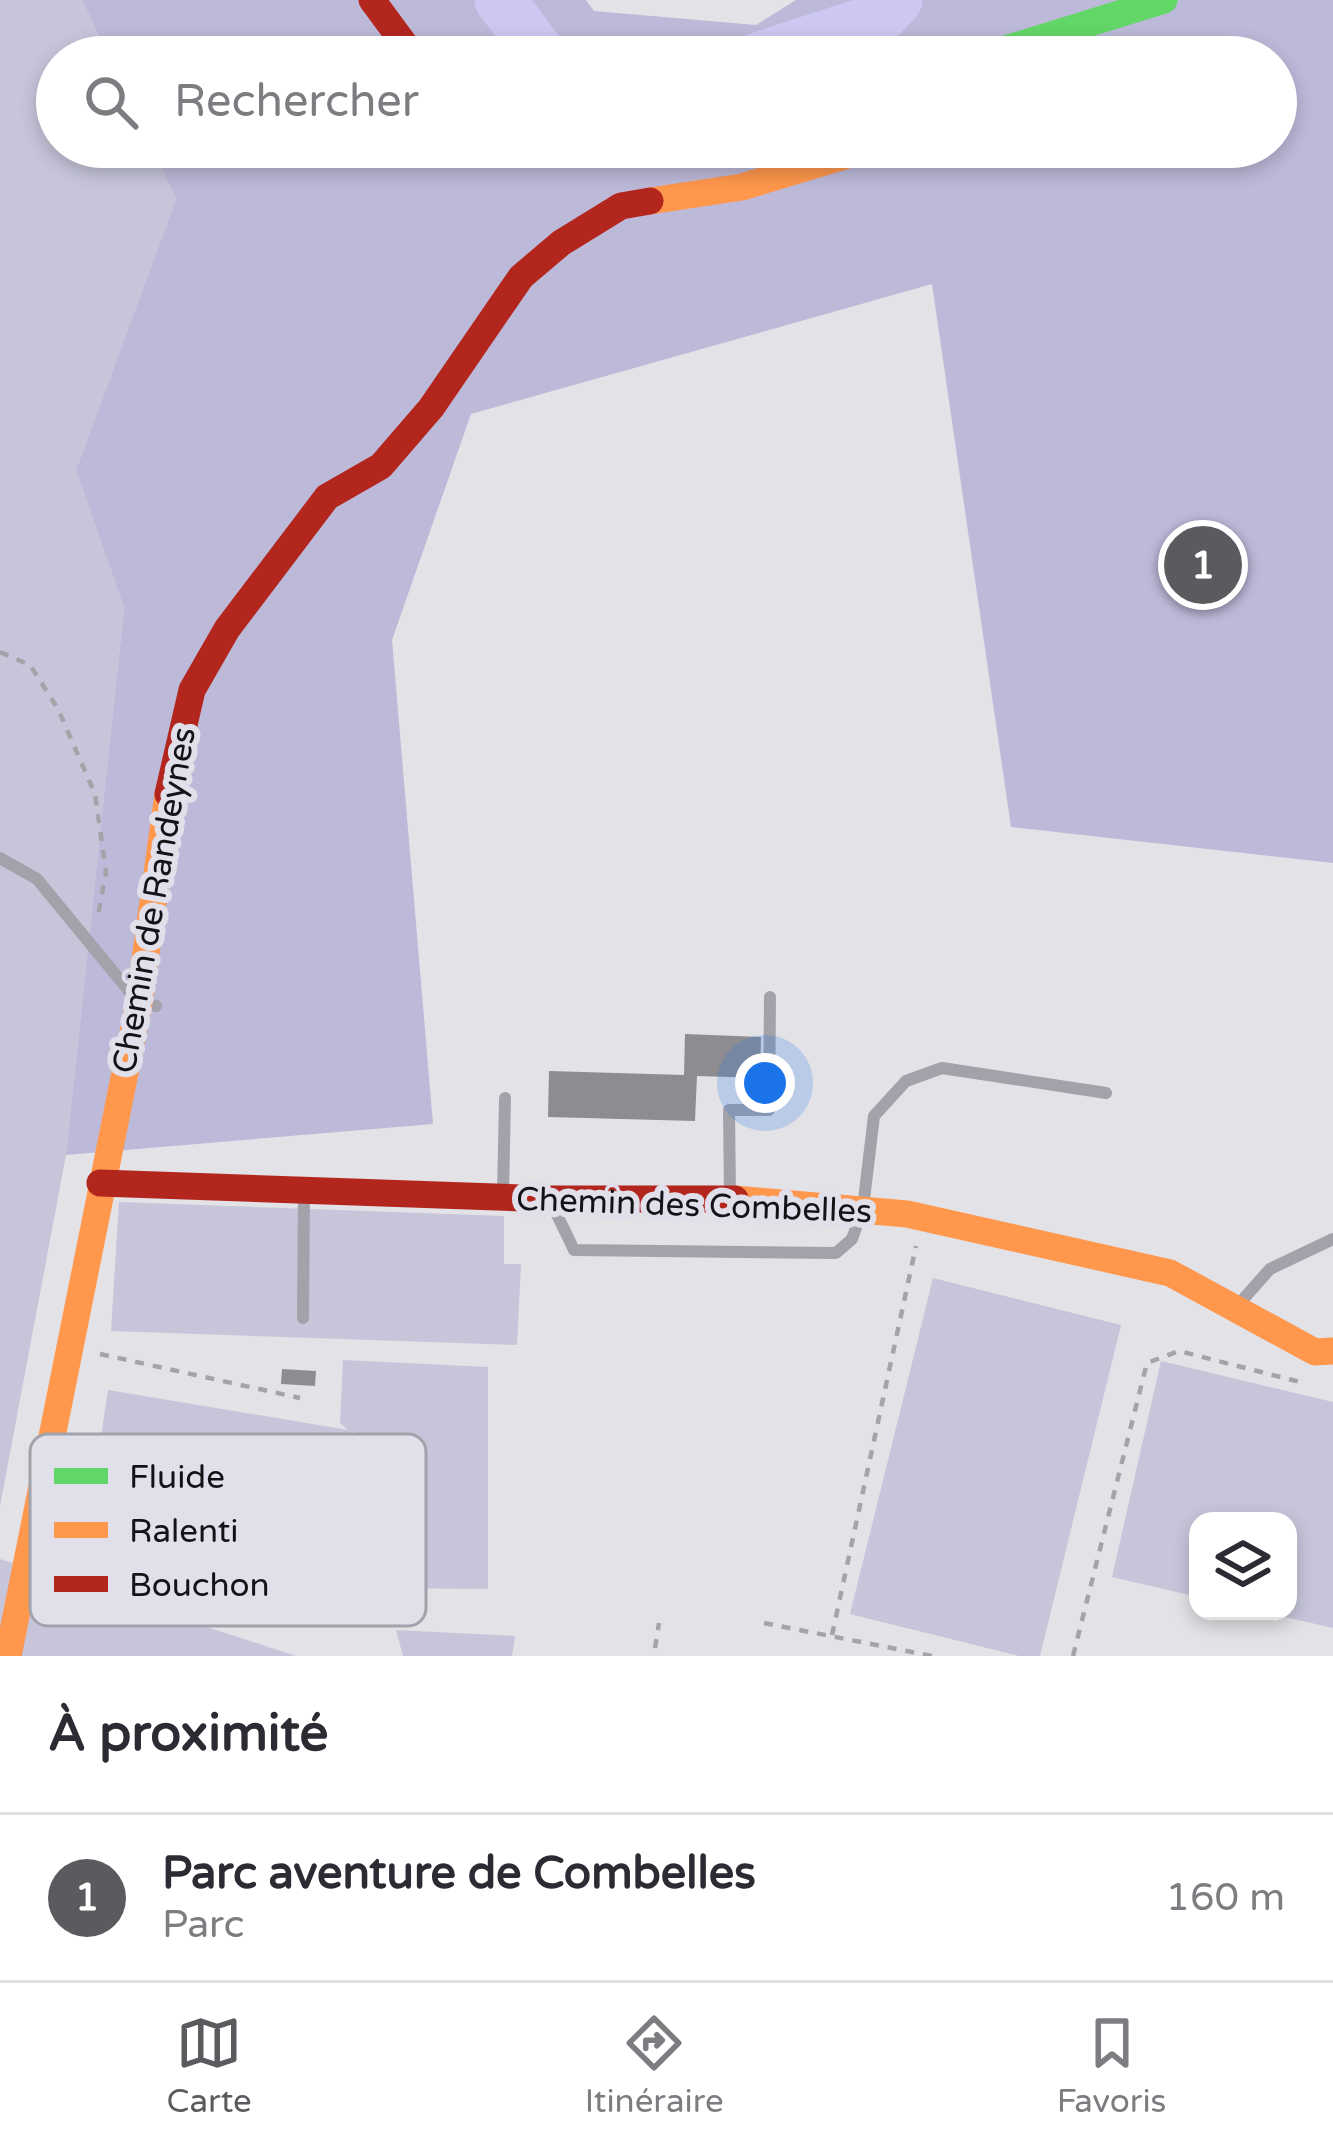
<!DOCTYPE html>
<html lang="fr">
<meta charset="utf-8">
<style>
body{margin:0;font-family:"Varela Round",sans-serif;background:#f7f7f7;color:#2b2b33}
.controls{position:absolute;right:36px;bottom:36px;display:grid;overflow:hidden;border-radius:24px;box-shadow:0 6px 18px #0003}
.controls button{width:108px;height:108px;display:grid;place-items:center;padding:0;border:0;border-bottom:3px solid #e1e1e2;background:#fff;color:#2b2b33;font:60px sans-serif}
.you{position:absolute;left:765px;top:1083px;width:42px;height:42px;margin:-30px;border:9px solid #fff;border-radius:50%;background:#1a73e8;box-shadow:0 0 0 18px #1a73e833}
.badge{display:grid;place-items:center;width:78px;height:78px;border-radius:50%;background:#5b5b5f;color:#fff;font-size:39px;font-weight:700}
.pin{position:absolute;translate:-50% -50%;border:6px solid #fff;box-shadow:0 3px 12px #0006}
.list{margin:0;padding:0;list-style:none}
h2{display:flex;justify-content:space-between;align-items:center;height:156px;margin:0;padding:0 48px;font-size:51px}
h2 small{font-size:39px;font-weight:400;color:#7c7c81}
.list li{display:grid;grid-template-columns:78px 1fr auto;gap:36px;align-items:center;box-sizing:border-box;height:168px;padding:0 48px;border-top:3px solid #e1e1e2}
.list b{display:block;font-size:45px;white-space:nowrap}
.list p{margin:0;font-size:39px;white-space:nowrap;color:#7c7c81}
.list em{font-size:39px;font-style:normal;color:#7c7c81}
.icon{flex:none;width:66px;height:66px;fill:none;stroke:currentColor;stroke-width:2;stroke-linecap:round;stroke-linejoin:round}
.map{position:relative;flex:none;width:1333px;height:1656px;overflow:hidden}
.search{position:absolute;background:#fff;box-shadow:0 6px 18px #0003;left:36px;right:36px;top:36px;height:132px;display:flex;align-items:center;gap:30px;box-sizing:border-box;padding:0 42px;border-radius:66px;color:#7c7c81;font-size:45px}
.sheet{height:324px;background:#fff}
nav{display:flex;justify-content:space-around;align-items:center;box-sizing:border-box;height:168px;border-top:3px solid #e1e1e2;background:#fff;font-size:33px;color:#7c7c81}
nav a{display:grid;justify-items:center;gap:6px}
nav .on{color:#5b5b5f}
.map>svg:first-child{display:block}
.green{fill:#c6c5da}
.forest{fill:#bdb9d9}
.lines{fill:none;stroke-linecap:round;stroke-linejoin:round}
.river{stroke:#ccc8f1;stroke-width:51}
.building{fill:#8d8d91}
.path{stroke:#a3a3a8;stroke-width:4.5;stroke-dasharray:9 9;stroke-linecap:butt}
.lane{stroke:#a3a2aa;stroke-width:12}
.fast{stroke:#63d668;stroke-width:27}
.slow{stroke:#ff974d;stroke-width:27}
.jam{stroke:#b3261e;stroke-width:27}
.labels{text-anchor:middle;stroke-width:12;stroke-linejoin:round;paint-order:stroke}
.street-label{font-size:33px;fill:#131216;stroke:#e0dfea}
.key{fill:#e0dfea;stroke:#a2a2aa;stroke-width:3}
.key-label{font-size:33px;fill:#131216}
</style>
<div class="map">
<svg width="1333" height="1656" viewBox="0 0 1333 1656">
<rect width="100%" height="100%" fill="#e2e2e7"/>
<!-- green -->
<path class="green" d="M0 0H82L109 57H57V147H151L176 199 76 470 124 608 66 1155 0 1506Z
M119 1202 504 1216V1264H521L517 1345 111 1331Z
M933 1278 1121 1325 1040 1656H1019L850 1614Z
M343 1360 488 1367V1589L366 1588 358 1435 352 1431 344 1572 89 1517 108 1390 348 1430 340 1423Z
M1161 1361 1333 1402V1628L1259 1611H1288V1521H1198V1597L1112 1577Z
M0 1559 296 1656H0Z
M396 1630 515 1636 512 1656H403Z"/>
<!-- forest -->
<path class="forest" d="M82 0H586L594 11 756 25 796 0H1333V863L1011 827 932 284 471 414 392 640 433 1124 66 1155 124 608 76 470 176 199 151 147H1276V57H109Z"/>
<g class="lines">
<!-- river -->
<path class="river" d="M500 0 543 57
M760 57 880 18 897 0"/>
</g>
<!-- building -->
<path class="building" d="M685 1034 761 1037 760 1078 697 1076 695 1121 548 1117 549 1071 684 1075Z
M282 1369 316 1371 315 1386 281 1384Z"/>
<g class="lines">
<!-- path -->
<path class="path" d="M0 652 30 665 58 709 95 794 106 872 97 921
M100 1354 300 1398
M764 1623 932 1656
M832 1635 916 1246
M655 1648 659 1623
M1073 1656 1147 1363 1179 1351 1300 1382"/>
<!-- lane -->
<path class="lane" d="M0 858 37 879 139 1003 156 1006
M503 1195 505 1098
M730 1196 729 1110H769L770 997
M550 1200 574 1250 836 1253 852 1239 863 1208 874 1116 906 1081 942 1068 1106 1093
M1238 1305 1270 1269 1333 1239
M303 1318 304 1191"/>
<!-- fast -->
<path class="fast" d="M980 57 1164 0"/>
<!-- slow -->
<path class="slow" d="M650 201 742 187 874 147
M735 1199 907 1214 1170 1273 1315 1352 1333 1351
M8 1656 139 1003 168 794"/>
<!-- jam -->
<path class="jam" d="M372 0 414 57
M168 794 192 690 227 629 327 497 381 466 431 408 521 277 561 243 621 206 650 201
M100 1183 550 1199H735"/>
</g>
<g class="labels">
<!-- street labels -->
<g class="street-label">
<text transform="translate(153 900) rotate(-80)" y="12">Chemin de Randeynes</text>
<text transform="translate(694 1204) rotate(2)" y="12">Chemin des Combelles</text>
</g>
</g>
<!-- legend -->
<rect x="30" y="1434" width="396" height="192" rx="18" class="key"/>
<rect x="54" y="1468" width="54" height="16" fill="#63d668"/>
<rect x="54" y="1522" width="54" height="16" fill="#ff974d"/>
<rect x="54" y="1576" width="54" height="16" fill="#b3261e"/>
<g class="key-label">
<text x="129" y="1488">Fluide</text>
<text x="129" y="1542">Ralenti</text>
<text x="129" y="1596">Bouchon</text>
</g>
</svg>
<div class="controls">
<button><svg class="icon" aria-label="layers" viewBox="0 0 24 24"><path d="M12 4l9 5-9 5-9-5zM3 14l9 5 9-5"/></svg></button>
</div>
<div class="you"></div>
<div class="pin badge" style="left:1203px;top:565px">1</div>
<div class="search"><svg class="icon" aria-label="search" viewBox="0 0 24 24"><circle cx="10" cy="10" r="6"/><path d="M15 15l6 6"/></svg>Rechercher</div>
</div>
<section class="sheet">
<h2>À proximité<small></small></h2>
<ul class="list">
<li><span class="badge">1</span><div><b>Parc aventure de Combelles</b><p>Parc</p></div><em>160 m</em></li>
</ul>
</section>
<nav>
<a class="on"><svg class="icon" aria-label="map" viewBox="0 0 24 24"><path d="M3 6l6-2 6 2 6-2v14l-6 2-6-2-6 2zM9 4v14M15 6v14"/></svg>Carte</a>
<a><svg class="icon" aria-label="directions" viewBox="0 0 24 24"><path d="M12 3l9 9-9 9-9-9zM9 14v-3h6M13 9l2 2-2 2"/></svg>Itinéraire</a>
<a><svg class="icon" aria-label="saved" viewBox="0 0 24 24"><path d="M7 4h10v16l-5-4-5 4z"/></svg>Favoris</a>
</nav>
